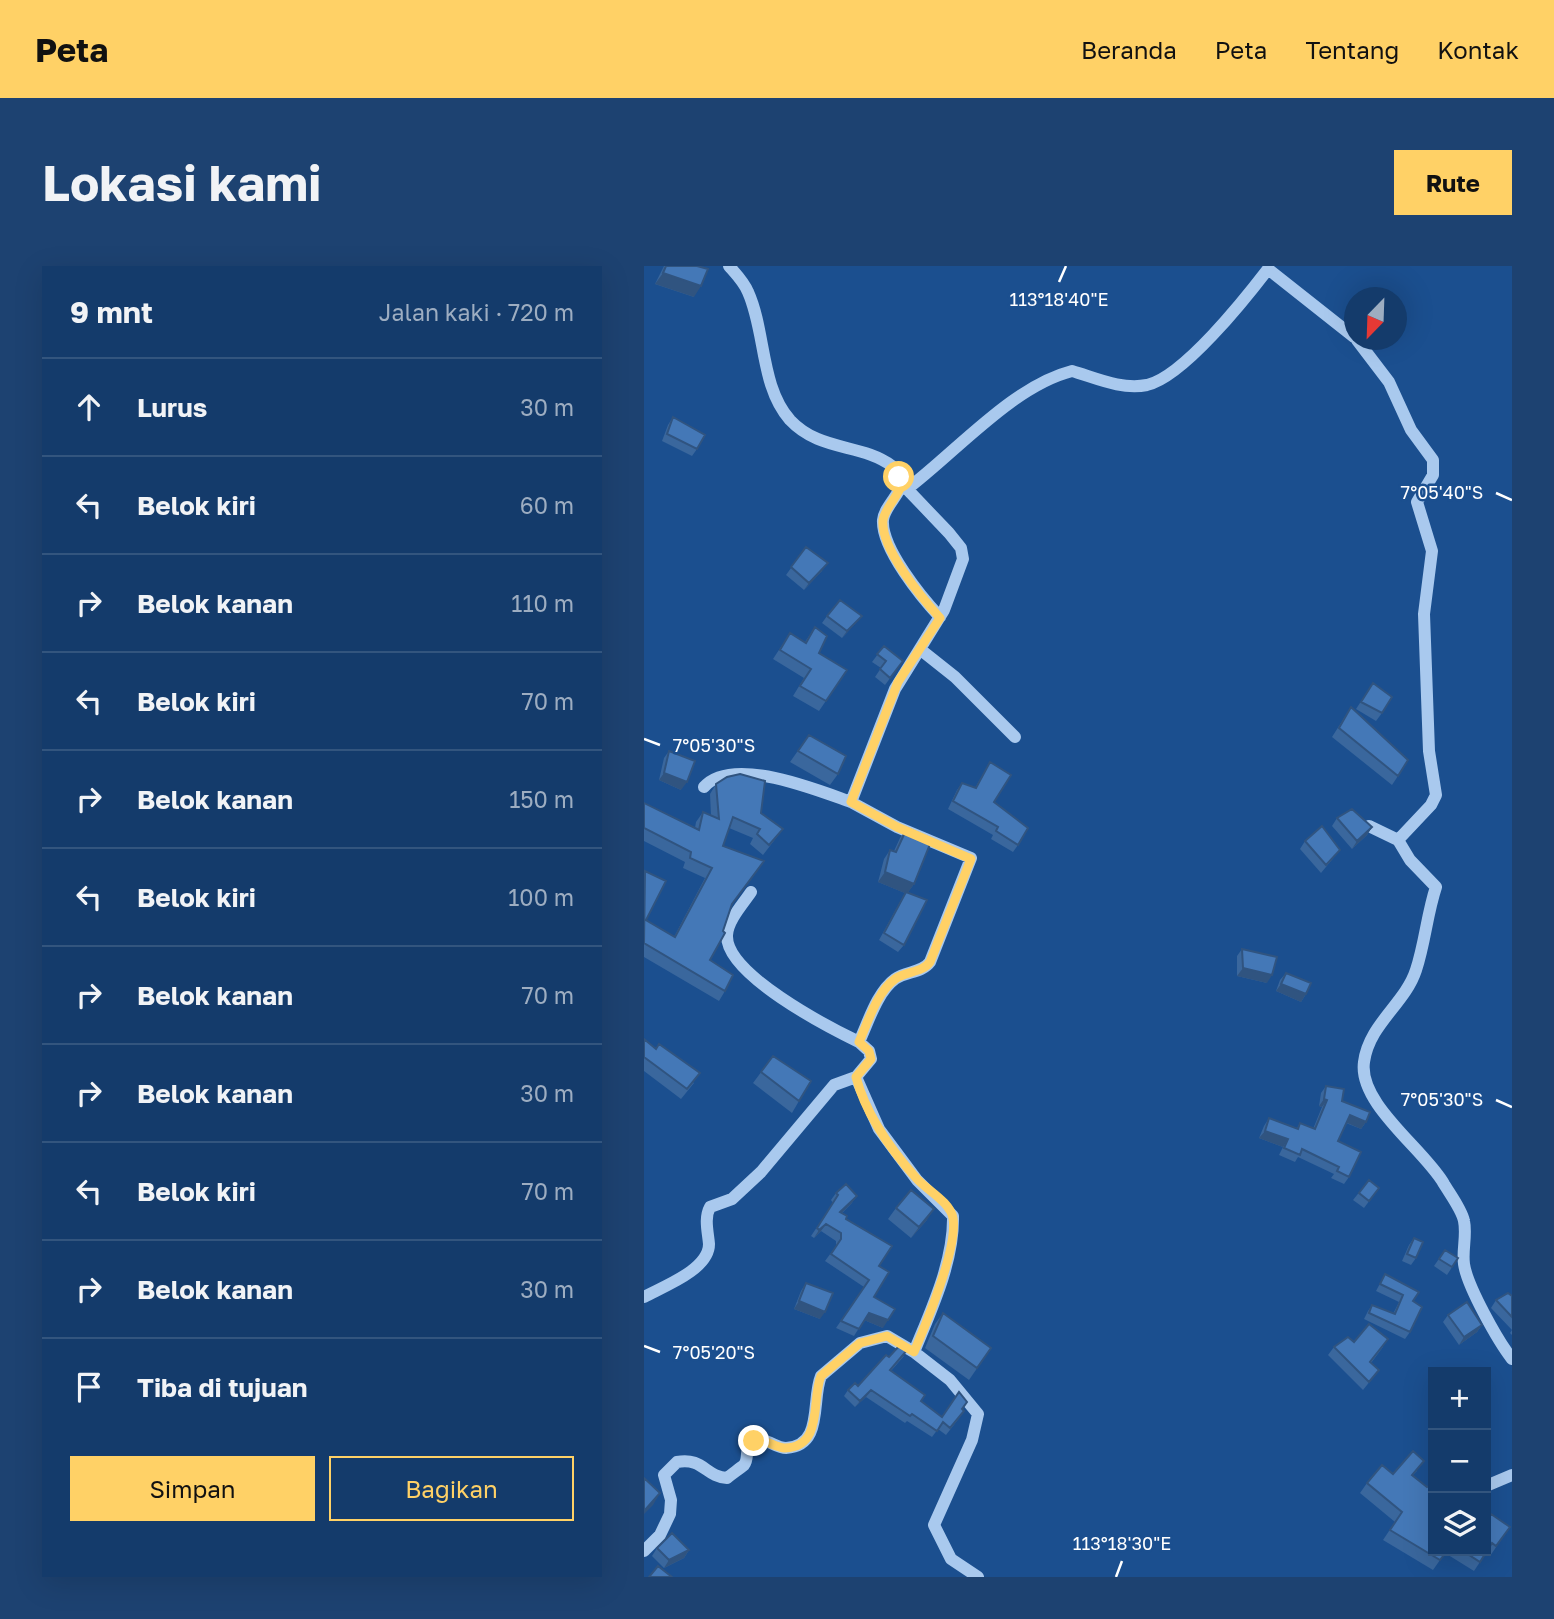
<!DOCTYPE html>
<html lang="id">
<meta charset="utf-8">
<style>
body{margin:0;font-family:"Golos Text",sans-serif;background:#1d4271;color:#f1f3f6}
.controls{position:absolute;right:21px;bottom:21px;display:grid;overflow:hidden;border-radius:0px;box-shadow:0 7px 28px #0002}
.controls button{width:63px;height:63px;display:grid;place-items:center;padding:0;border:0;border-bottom:2px solid #33557e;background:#143b6b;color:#f1f3f6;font:35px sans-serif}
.compass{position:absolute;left:700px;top:21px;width:63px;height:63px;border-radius:50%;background:#143b6b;box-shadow:0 7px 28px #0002;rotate:203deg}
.stop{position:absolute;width:21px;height:21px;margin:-16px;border:5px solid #ffd166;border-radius:50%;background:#fff}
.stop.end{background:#ffd166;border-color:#fff;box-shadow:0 2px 7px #0008}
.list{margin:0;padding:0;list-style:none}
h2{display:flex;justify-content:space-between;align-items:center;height:91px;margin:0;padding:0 28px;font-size:30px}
h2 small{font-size:23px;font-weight:400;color:#9dadc1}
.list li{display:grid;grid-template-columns:46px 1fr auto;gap:21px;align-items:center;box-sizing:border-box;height:98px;padding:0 28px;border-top:2px solid #33557e}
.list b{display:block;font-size:26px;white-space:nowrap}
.list em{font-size:23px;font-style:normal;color:#9dadc1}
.actions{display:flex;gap:14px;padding:21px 28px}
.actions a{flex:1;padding:16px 0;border:2px solid #ffd166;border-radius:0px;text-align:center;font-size:24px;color:#ffd166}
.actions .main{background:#ffd166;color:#111}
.icon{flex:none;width:38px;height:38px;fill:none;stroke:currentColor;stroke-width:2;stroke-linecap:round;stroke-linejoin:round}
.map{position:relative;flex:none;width:868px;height:1311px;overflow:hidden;border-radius:0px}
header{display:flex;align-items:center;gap:42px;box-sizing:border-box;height:98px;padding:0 35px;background:#ffd166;color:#111}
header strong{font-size:33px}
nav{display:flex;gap:38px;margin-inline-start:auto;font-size:24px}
.intro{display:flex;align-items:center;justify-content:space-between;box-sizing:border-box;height:168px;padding:0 42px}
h1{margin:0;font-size:49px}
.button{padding:18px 32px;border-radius:0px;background:#ffd166;color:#111;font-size:24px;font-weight:700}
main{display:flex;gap:42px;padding:0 42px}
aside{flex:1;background:#143b6b;border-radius:0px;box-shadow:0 7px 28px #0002}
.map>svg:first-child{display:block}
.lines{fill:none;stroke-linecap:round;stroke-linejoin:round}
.minor{stroke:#a9c9ee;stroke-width:12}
.wall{fill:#3a679d}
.shaded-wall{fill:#305480}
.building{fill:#4478b7;stroke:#305480;stroke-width:2}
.route{stroke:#ffd166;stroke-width:9}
.ticks{fill:none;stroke:#fff;stroke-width:2.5}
.ticks-label{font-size:18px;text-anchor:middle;fill:#fff;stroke:#1b4f8f;stroke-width:5;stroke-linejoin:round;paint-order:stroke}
</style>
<header>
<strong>Peta</strong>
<nav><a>Beranda</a><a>Peta</a><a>Tentang</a><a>Kontak</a></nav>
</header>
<div class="intro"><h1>Lokasi kami</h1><a class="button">Rute</a></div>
<main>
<aside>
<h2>9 mnt<small>Jalan kaki · 720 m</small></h2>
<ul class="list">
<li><svg class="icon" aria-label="ahead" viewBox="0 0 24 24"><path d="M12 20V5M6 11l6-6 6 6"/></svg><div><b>Lurus</b></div><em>30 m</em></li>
<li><svg class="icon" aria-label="left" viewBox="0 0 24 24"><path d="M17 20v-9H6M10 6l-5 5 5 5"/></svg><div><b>Belok kiri</b></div><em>60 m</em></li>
<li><svg class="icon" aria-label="right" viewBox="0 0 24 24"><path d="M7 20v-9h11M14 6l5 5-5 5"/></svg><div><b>Belok kanan</b></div><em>110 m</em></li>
<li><svg class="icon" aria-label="left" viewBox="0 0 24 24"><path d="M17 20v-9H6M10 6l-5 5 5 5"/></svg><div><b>Belok kiri</b></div><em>70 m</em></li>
<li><svg class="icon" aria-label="right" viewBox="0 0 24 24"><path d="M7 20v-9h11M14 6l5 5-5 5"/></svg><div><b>Belok kanan</b></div><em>150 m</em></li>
<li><svg class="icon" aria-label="left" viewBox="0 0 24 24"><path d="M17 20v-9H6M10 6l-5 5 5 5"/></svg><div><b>Belok kiri</b></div><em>100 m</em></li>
<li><svg class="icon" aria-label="right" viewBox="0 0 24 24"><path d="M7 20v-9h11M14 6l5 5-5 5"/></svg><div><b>Belok kanan</b></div><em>70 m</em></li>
<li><svg class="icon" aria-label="right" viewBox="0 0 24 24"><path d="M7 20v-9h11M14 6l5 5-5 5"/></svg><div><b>Belok kanan</b></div><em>30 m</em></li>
<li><svg class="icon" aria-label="left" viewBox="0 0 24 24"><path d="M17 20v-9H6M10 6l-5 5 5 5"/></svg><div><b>Belok kiri</b></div><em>70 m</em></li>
<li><svg class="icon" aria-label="right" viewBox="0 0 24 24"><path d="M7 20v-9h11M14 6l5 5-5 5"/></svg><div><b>Belok kanan</b></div><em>30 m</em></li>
<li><svg class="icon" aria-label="arrive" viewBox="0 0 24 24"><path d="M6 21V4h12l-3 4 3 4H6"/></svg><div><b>Tiba di tujuan</b></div></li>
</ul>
<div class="actions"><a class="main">Simpan</a><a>Bagikan</a></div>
</aside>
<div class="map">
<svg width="868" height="1311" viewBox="0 0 868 1311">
<rect width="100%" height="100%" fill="#1b4f8f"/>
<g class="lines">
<!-- minor -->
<path class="minor" d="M85 0C92 8 100 16 104 26 122 66 116 120 146 154 176 186 217 177 248 200 254 205 258 216 263 223
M713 74 745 116 767 164 789 194V209L773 236 788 285 780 348 785 485 792 529 787 539 754 574 766 594 792 621C783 648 781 677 772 704 761 738 725 758 720 796 714 838 781 884 800 918 806 928 818 944 820 955 823 969 818 984 820 998 823 1020 854 1075 868 1093
M259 216C255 229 240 242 239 254 237 282 278 332 296 351
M277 384 311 411 371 471
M60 521C88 489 173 524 207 536
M725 560 754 574
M107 626C99 638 84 654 83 669 81 708 184 761 215 776
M0 1031C18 1021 65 1004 65 978 64 966 60 952 66 941L88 933 117 906 190 819 212 811
M842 1220 868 1209
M0 1285 16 1269 26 1248 27 1234 20 1209 33 1196C59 1191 62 1211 83 1212 88 1208 95 1203 100 1199 106 1192 99 1180 110 1175 121 1170 131 1182 142 1182 180 1180 167 1134 177 1110L216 1077 243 1070 270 1086
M334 1311 307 1293 290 1259 328 1174 334 1148 306 1114 270 1086C287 1044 310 996 309 950L273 914 235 863 212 811 227 793 225 785 215 776C224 757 233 726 251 713 262 705 278 707 286 696L327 592 253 561 207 536 251 423 300 344 319 293 317 282 305 267 263 223C313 185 369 120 428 105 452 112 477 124 503 119 539 111 601 33 624 3L710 71"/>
</g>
<!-- wall -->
<path class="wall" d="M20 0H53L50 31 11 18Z
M29 151 53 183 48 190 18 175 24 159Z
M162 281 178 305 160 324 142 309Z
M183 350 212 357 198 372 178 357Z
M171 361 175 387 203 404 175 445 149 430 160 412 129 393 146 367 161 376Z
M240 380 259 395 241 419 231 411 237 402 228 396Z
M729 417 738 447 732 455 712 443Z
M707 441 754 510 748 519 688 471Z
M165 469 194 508 186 519 146 496Z
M25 485 37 524 15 514 20 492Z
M346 496 350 536 374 579 369 586 347 573 349 569 304 543 313 524 318 517 331 522Z
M72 518 117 547 139 563 119 589 106 578 109 572 85 562 79 580 88 639 66 694 81 725 75 735 0 691V606L2 654 30 671 61 612 39 602 41 596 0 575V537L51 562 52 556 59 546 67 550 66 528Z
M693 552 728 561 723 569 708 583 688 560Z
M263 562 270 618 264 626 260 679 254 686 235 674 261 627 234 616 240 593 246 584 250 585 256 572Z
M661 575 696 584 677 607 656 583Z
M598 683 623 717 593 710V690Z
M642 707 662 728 657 736 632 725 636 714Z
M0 773 50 817 37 833 0 805Z
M129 790 155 835 148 847 109 817Z
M682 820 722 856 717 863 702 857 694 875 705 911 700 918 687 912 690 908 654 891 651 896 635 889 639 881 615 872 620 860 625 852 653 862 656 857 669 863 678 841 675 840 677 827Z
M725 914 735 922 720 942 709 934Z
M192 927 213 930 207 938 198 947 235 1000 230 1031 239 1062 220 1054 210 1070 192 1062 220 1021 181 995 192 980V975L177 965 170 972 167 970 189 937 187 934Z
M252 942 283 954 267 972 244 953Z
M770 972 772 992 767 999 758 995 765 979Z
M801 984 814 992 803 1009 790 1000Z
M741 1008 769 1035 766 1066 761 1073 720 1053 724 1045 728 1039 749 1048 755 1036 732 1025Z
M162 1017 176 1053 150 1043 157 1025Z
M868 1030V1069L866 1067 868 1064 847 1042 852 1034Z
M299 1047 347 1082 325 1114 281 1082 291 1058Z
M804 1049 838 1059 833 1066 815 1079 799 1056Z
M710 1076 739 1081 727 1097 735 1104 719 1124 684 1089 690 1081Z
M260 1090 247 1105 277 1135 297 1151 318 1143 316 1151 302 1169 294 1163 288 1171 263 1155 261 1157 222 1131 211 1141 200 1130 204 1124 214 1120 245 1091Z
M773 1205 769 1209 789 1285H842V1255L866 1261 846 1290 842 1287 830 1305 801 1287 789 1304 739 1274 751 1256 716 1227 723 1217 749 1208Z
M13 1282 45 1284 40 1292 20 1302 8 1290Z"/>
<!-- shaded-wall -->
<path class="shaded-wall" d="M19 7 57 20 50 31 11 18Z
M184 297 178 305 160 324 165 317Z
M218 350 212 357 198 372 203 365Z
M20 507 43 516 37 524 15 514Z
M728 561 723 569 708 583 713 575Z
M241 606 270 618 263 628 234 616Z
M599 702 628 709 623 717 593 710Z
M637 718 662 728 657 736 632 725Z
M680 833 683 834 678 841 675 840Z
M706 849 722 856 717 863 701 856Z
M621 865 644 873 639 881 615 872Z
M213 930 207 938 191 953 196 946Z
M290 943 283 954 267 972 275 961Z
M182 958 177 965 170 972 175 964Z
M155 1035 181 1046 176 1053 150 1043Z
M225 1047 244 1054 239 1062 220 1054Z
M838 1059 833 1066 815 1079 820 1071Z
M227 1124 222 1131 211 1141 216 1135Z
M16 1227 9 1239 0 1248V1245Z
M45 1284 40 1292 20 1302 25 1294Z"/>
<!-- building -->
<path class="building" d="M22 0H53L64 3 57 20 19 7Z
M29 151 61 169 53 183 23 168Z
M162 281 184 297 165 317 147 301Z
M196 334 218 350 203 365 183 350Z
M171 361 183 370 175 387 203 404 182 435 156 420 167 403 136 384 146 367 162 377Z
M240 380 259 395 246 412 236 403 242 395 233 388Z
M729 417 748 431 738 447 717 436Z
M707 441 764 494 754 510 695 462Z
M165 469 202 490 194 508 154 485Z
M25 485 51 495 43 516 20 507Z
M346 496 367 509 350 536 384 562 374 579 352 565 354 561 309 535 318 517 332 522Z
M96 508 121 515 117 547 139 563 125 579 113 568 116 563 89 551 79 580 120 595 88 638 79 665 81 667 66 694 89 709 81 725 0 677 1 605 22 615 2 654 31 671 68 602 46 592 47 586 0 562V537L55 564 59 546 75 553 72 518 83 511Z
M708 543 728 561 713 575 693 552Z
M678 560 696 584 682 599 661 575Z
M263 562 288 573 270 618 241 606 246 584 252 586Z
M262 626 283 634 260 679 240 667Z
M598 683 633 691 628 709 599 702Z
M642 707 667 717 662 728 637 718Z
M0 773 12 783 15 778 56 807 43 823 0 791Z
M129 790 167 815 155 835 117 806Z
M682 820 700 823 698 835 726 846 722 856 706 849 694 875 717 886 705 911 693 905 695 901 658 883 656 889 640 882 644 873 621 865 625 852 654 863 656 857 671 863 683 834 680 833Z
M725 914 735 922 725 935 715 927Z
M202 918 213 930 196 946 203 950 202 953 248 980 235 1000 245 1006 230 1031 251 1043 244 1054 225 1047 215 1063 197 1055 225 1014 187 988 197 973V967L182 958 175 964 173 962 194 929 192 927Z
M267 924 290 943 275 961 252 942Z
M770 972 779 976 772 992 763 988Z
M801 984 814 992 808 1001 795 993Z
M741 1008 775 1026 769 1035 778 1041 766 1066 725 1047 728 1039 751 1048 759 1029 736 1018Z
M162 1017 189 1027 181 1046 155 1035Z
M864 1027 868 1030V1051L852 1034Z
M823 1036 838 1059 820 1071 804 1049Z
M299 1047 347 1082 333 1102 289 1070Z
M725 1058 744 1073 726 1096 735 1104 725 1116 690 1081 704 1071 710 1076Z
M256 1079 264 1083 246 1104 281 1129 277 1135 298 1151 315 1126 323 1136 318 1143 320 1145 306 1162 299 1156 293 1165 268 1148 266 1150 227 1124 216 1135 204 1124 211 1117 214 1120 242 1089 245 1091Z
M769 1185 780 1195 768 1209 783 1221 789 1217V1285H803L796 1294 746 1264 758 1246 723 1217 738 1199 749 1208Z
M0 1212 16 1227 0 1245Z
M847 1248 866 1261 852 1280 848 1277 836 1296 819 1285H842V1255Z
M28 1267 45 1284 25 1294 13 1282Z
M14 1300 28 1311H5Z"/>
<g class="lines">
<!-- route -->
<path class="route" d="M110 1175C122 1172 130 1182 141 1182 180 1181 167 1133 177 1110L216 1077 243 1070 270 1086C282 1058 314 981 309 952 306 936 283 924 273 913 247 884 222 849 212 811L227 793 225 785 215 776C224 756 233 726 251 713 262 705 278 707 286 696L327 593 253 561 207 536 254 416 296 352C278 332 236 282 239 254 241 242 255 229 259 216L255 211"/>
</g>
<!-- ticks -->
<path class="ticks" d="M415 16 422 0M852 227 868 234M0 473 16 479M852 834 868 841M0 1080 16 1086M472 1311 478 1295"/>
<g class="ticks-label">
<text x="415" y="40">113°18'40"E</text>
<text x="798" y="233">7°05'40"S</text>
<text x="70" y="486">7°05'30"S</text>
<text x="798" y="840">7°05'30"S</text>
<text x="70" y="1093">7°05'20"S</text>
<text x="478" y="1284">113°18'30"E</text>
</g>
</svg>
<div class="controls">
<button>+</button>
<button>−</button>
<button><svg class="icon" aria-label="layers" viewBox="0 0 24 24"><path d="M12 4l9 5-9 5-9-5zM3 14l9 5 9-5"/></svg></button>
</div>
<svg class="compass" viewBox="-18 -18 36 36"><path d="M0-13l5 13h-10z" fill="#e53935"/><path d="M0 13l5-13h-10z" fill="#9dadc1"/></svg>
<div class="stop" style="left:255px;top:211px"></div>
<div class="stop end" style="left:110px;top:1175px"></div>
</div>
</main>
